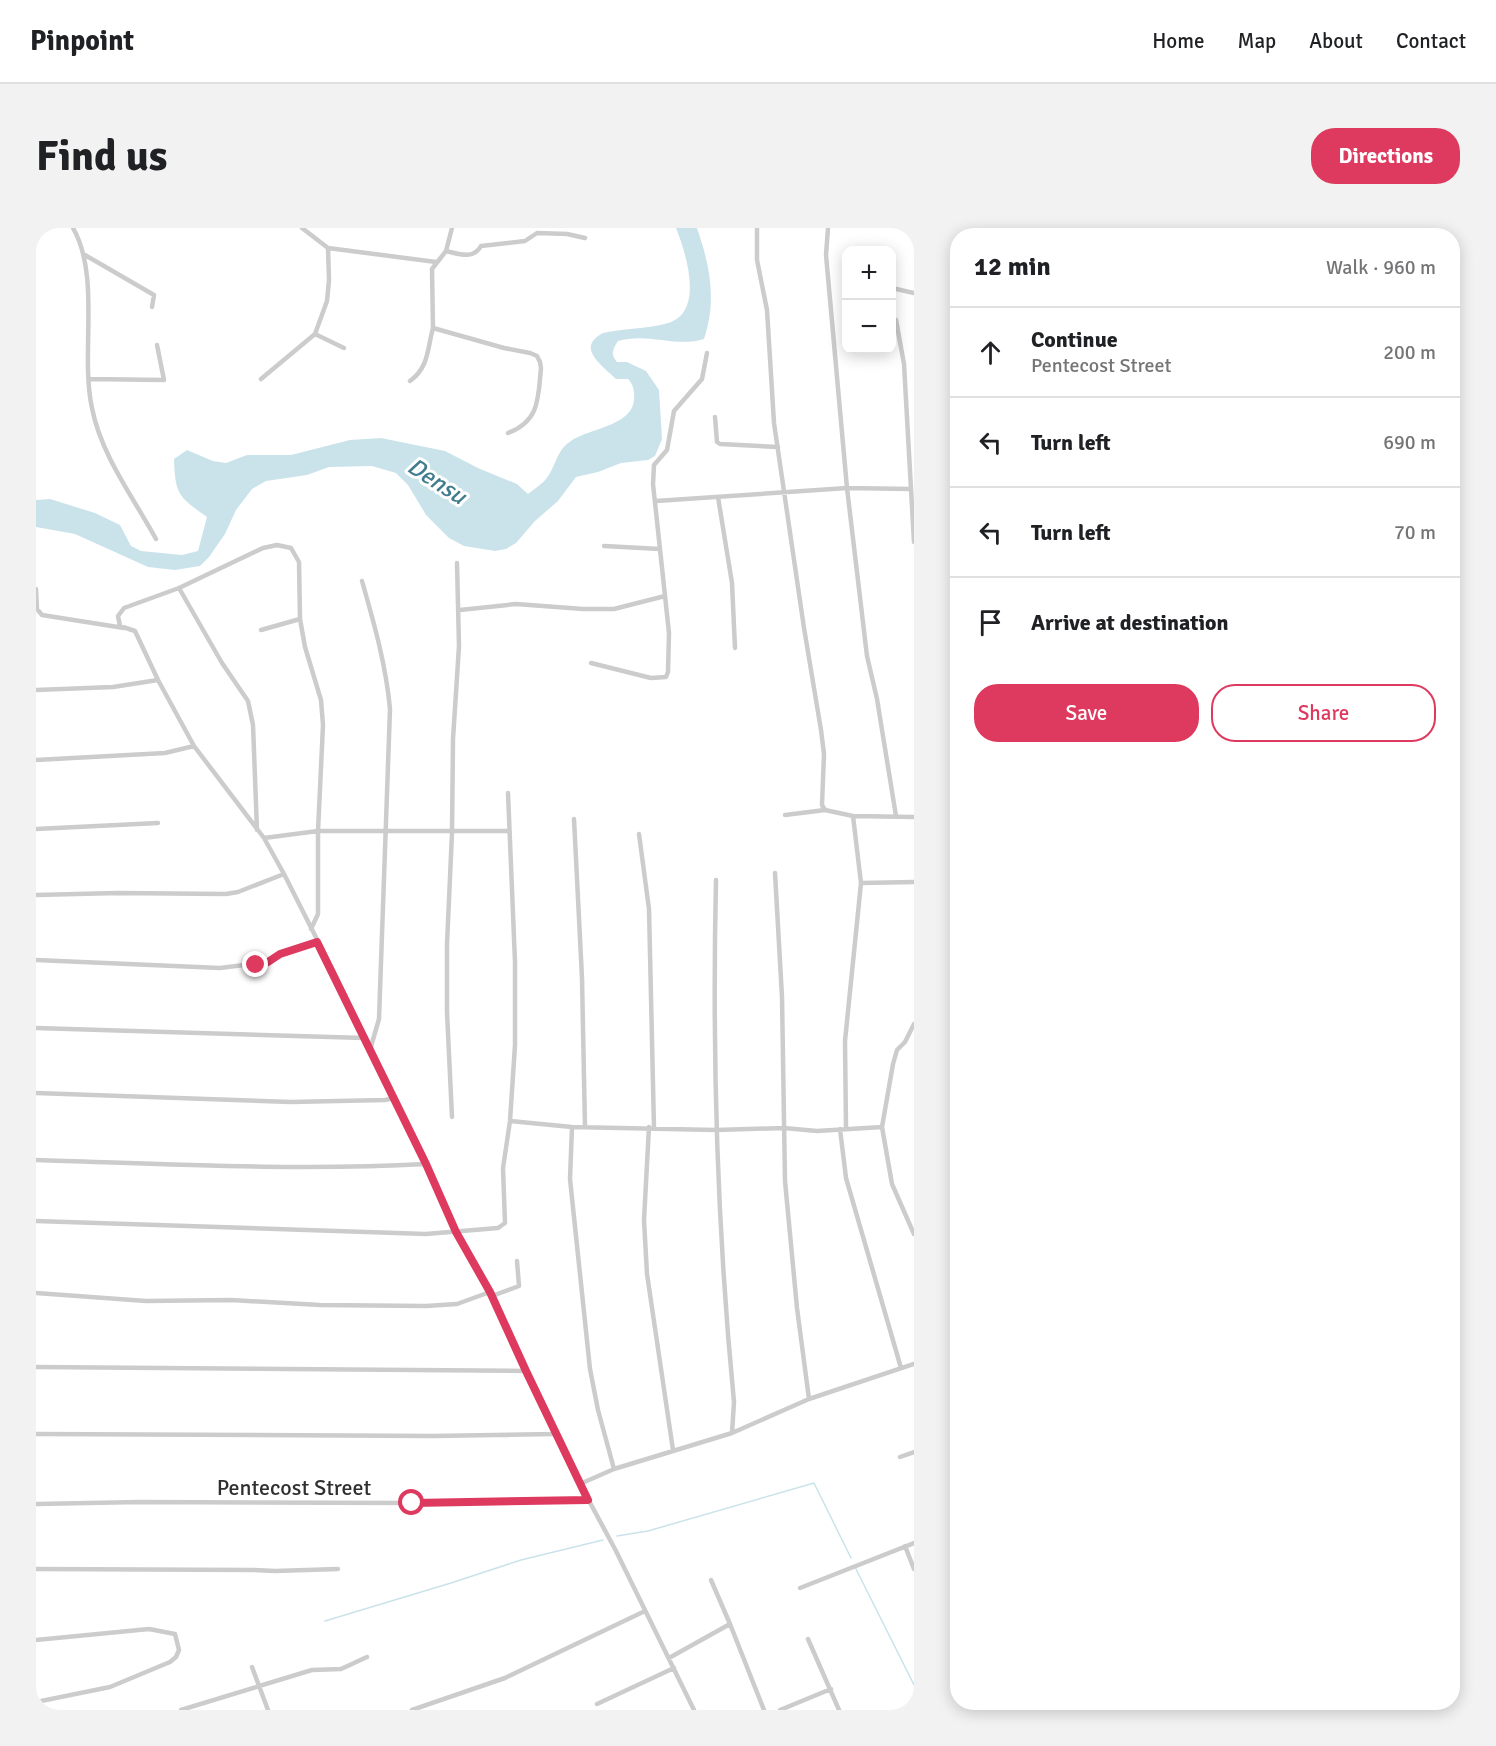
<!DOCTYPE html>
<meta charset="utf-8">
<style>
body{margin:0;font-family:Signika,sans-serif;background:#f2f2f2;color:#202124}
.controls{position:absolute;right:18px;top:18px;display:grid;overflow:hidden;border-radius:12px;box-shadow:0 3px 15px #0003}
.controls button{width:54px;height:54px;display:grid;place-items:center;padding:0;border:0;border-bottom:2px solid #e0e0e0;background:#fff;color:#202124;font:30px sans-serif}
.stop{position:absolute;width:18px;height:18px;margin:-14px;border:4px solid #de395f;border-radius:50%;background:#fff}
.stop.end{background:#de395f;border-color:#fff;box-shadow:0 2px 6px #0008}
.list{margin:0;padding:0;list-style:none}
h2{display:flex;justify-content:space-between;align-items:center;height:78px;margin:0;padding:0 24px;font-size:26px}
h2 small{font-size:20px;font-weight:400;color:#757577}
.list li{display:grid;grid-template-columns:39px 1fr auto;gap:18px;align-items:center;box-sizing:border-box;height:90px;padding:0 24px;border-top:2px solid #e0e0e0}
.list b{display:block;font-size:22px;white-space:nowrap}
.list p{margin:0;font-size:20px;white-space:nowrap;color:#757577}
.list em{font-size:20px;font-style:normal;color:#757577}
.actions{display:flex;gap:12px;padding:18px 24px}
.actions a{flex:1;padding:14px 0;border:2px solid #de395f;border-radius:24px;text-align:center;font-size:21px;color:#de395f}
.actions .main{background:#de395f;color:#fff}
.icon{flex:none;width:33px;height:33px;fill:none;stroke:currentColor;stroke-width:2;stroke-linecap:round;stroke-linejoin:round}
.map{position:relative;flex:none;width:878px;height:1482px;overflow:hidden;border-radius:24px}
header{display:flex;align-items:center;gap:36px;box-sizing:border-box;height:84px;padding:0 30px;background:#fff;border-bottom:2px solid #e0e0e0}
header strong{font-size:28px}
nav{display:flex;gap:33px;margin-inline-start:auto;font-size:21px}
.intro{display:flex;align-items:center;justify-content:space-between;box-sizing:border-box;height:144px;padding:0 36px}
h1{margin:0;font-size:42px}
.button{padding:15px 27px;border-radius:24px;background:#de395f;color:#fff;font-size:21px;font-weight:700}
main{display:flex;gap:36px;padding:0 36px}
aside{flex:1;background:#fff;border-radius:24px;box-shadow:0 3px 15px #0003}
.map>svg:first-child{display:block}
.water{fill:#cae3eb}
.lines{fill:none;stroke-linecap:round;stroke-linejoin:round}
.stream{stroke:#cae3eb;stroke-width:1.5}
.minor{stroke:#ccc;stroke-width:4.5}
.route{stroke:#de395f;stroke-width:8}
.labels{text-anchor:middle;stroke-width:6;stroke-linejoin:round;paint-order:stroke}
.street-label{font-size:22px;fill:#2f2f2f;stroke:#fff}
.water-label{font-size:24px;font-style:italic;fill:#407c8e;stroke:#fff}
</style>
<header>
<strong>Pinpoint</strong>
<nav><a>Home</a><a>Map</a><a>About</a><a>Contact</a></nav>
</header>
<div class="intro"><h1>Find us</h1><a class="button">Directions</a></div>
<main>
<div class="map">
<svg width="878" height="1482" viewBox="0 0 878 1482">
<rect width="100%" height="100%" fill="#fff"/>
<!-- water -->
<path class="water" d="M640 0H661C674 38 681 72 668 111 641 120 611 104 582 113 577 121 574 126 581 134H591L610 143 623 162 626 211 619 228 612 232 585 235 562 244 540 249 522 273 499 293 480 315 470 321 459 323 428 318 413 310 390 287 372 257 360 245 336 238 293 239 271 247 230 253 216 261 200 282 189 306 173 329 164 338 139 342 112 339 39 306 0 299V272L14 271 59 285 84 297 95 318 105 323 146 327 162 323 171 289C143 269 139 267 138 231L151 222 177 233 190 235 211 227H255L314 212 345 210 409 223 442 240 481 256 492 266C497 262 505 257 510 251 520 239 520 222 535 213 553 200 601 198 598 167 598 160 596 155 592 151H580C566 137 539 120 567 105 588 100 612 101 632 95 669 84 650 25 640 0Z"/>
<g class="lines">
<!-- stream -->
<path class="stream" d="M581 1308 612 1303 778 1255 815 1330
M819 1339 878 1457
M289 1393 415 1355 485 1332 567 1312"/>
<!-- minor -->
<path class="minor" d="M37 0C65 49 44 126 56 180 65 227 97 269 120 311
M266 0 292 20 400 34
M416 0 410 23 396 41 397 100 468 120 494 125 501 128 504 134 505 140C502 170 504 193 472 205
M721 0V32L731 82 738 195 768 400 785 502 788 526 786 577 789 582 817 588 878 589
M792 0 790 27 811 260 831 428 841 471 860 588
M410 23C423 26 437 32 445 18L489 13 501 5 531 6 549 10
M49 27 118 67 116 79
M856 60 878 65
M860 92 868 136 878 314
M279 106 308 120
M53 151 128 152 121 117
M225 151 279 106 291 73 293 52 292 20
M374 153C393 139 391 122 397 100
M679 189 681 214 684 216 742 219
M682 269 696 355 699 420
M620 273 811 260 874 261
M568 318 624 321
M326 353C338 395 350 437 354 481L343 791 334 822
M143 360 186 435 212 473 217 497 221 602
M0 361 1 381 6 387 88 400
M424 382 480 376 547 381H578L629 368
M225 402 264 391
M555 435 615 450 630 449 632 444 633 405 617 256 618 237 631 222 638 183 666 151 671 125
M0 462 77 459 122 452
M0 532 129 525 158 518
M749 587 789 582
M538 591 546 750 549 899
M0 601 122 595
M603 606 613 681 618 900
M228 610 282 603H472
M739 645 746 769 749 953 761 1080 773 1171
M680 652C676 826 681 1000 698 1174L696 1205
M825 655 878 654
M0 667 82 665 190 666 202 664 248 646
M275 701 282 686V603L287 497 285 472 269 419 264 391 263 334 255 320 241 317 227 320 143 360 88 380 82 388 84 398 99 403 122 452 158 518 228 610 248 646 300 749 390 936 420 1004 454 1064 544 1256 580 1323 658 1482
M0 732 184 740 232 734 244 726 281 714
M0 800 328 810
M0 865 255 874 349 872 358 870
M416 889 411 784V716L416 605 417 511 423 418 421 335
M474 893 536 899 680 902 748 900 781 903 846 899 856 956 878 1006
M536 899 534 951 554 1141 562 1182 578 1241
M613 899 608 992 611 1046 637 1222
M846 899 857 836 861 822 869 814 878 796
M810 900 809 813 825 655 817 588
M804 901 810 950 865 1140
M0 932C130 936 260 943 390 936
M0 993 390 1006 462 1000 469 995 467 940 474 893 479 817V734L472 565
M0 1065 110 1073 195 1072 284 1077 390 1078 421 1076 454 1064
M456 1068 483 1058 481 1033
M0 1139 490 1143
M0 1206 397 1208 519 1206
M864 1229 878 1224
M544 1256 578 1241 696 1205 773 1171 878 1136
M0 1276 104 1274 376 1275 552 1272
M869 1318 878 1341
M0 1341 218 1342 239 1343 302 1341
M675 1352 694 1396
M764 1360 878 1315
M772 1411 803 1482
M0 1412 113 1401 139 1406 143 1422 140 1429 134 1434 74 1459 0 1474
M633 1430 694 1396 728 1482
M216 1439 232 1482
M561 1476 638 1440
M145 1482 276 1442 305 1441 331 1429
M376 1482 469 1450 609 1383
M744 1482 795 1461"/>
</g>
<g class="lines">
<!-- route -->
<path class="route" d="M220 737 232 734 244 726 281 714 390 936 420 1004 454 1064 490 1143 552 1272 376 1275"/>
</g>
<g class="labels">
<!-- street labels -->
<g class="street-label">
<text x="258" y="1267">Pentecost Street</text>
</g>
<!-- water labels -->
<g class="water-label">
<text transform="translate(401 253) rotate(33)" y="8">Densu</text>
</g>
</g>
</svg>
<div class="controls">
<button>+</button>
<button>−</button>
</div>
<div class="stop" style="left:376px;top:1275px"></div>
<div class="stop end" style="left:220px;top:737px"></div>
</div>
<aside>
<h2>12 min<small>Walk · 960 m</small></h2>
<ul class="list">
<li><svg class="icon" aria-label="ahead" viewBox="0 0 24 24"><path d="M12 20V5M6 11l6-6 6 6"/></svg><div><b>Continue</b><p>Pentecost Street</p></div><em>200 m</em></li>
<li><svg class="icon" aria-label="left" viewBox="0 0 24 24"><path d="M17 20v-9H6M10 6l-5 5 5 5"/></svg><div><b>Turn left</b></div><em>690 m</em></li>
<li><svg class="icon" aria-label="left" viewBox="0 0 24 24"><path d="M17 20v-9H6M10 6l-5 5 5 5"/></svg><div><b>Turn left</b></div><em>70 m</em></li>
<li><svg class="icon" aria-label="arrive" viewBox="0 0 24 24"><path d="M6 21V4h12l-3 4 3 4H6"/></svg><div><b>Arrive at destination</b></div></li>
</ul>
<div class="actions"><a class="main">Save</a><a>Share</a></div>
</aside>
</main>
